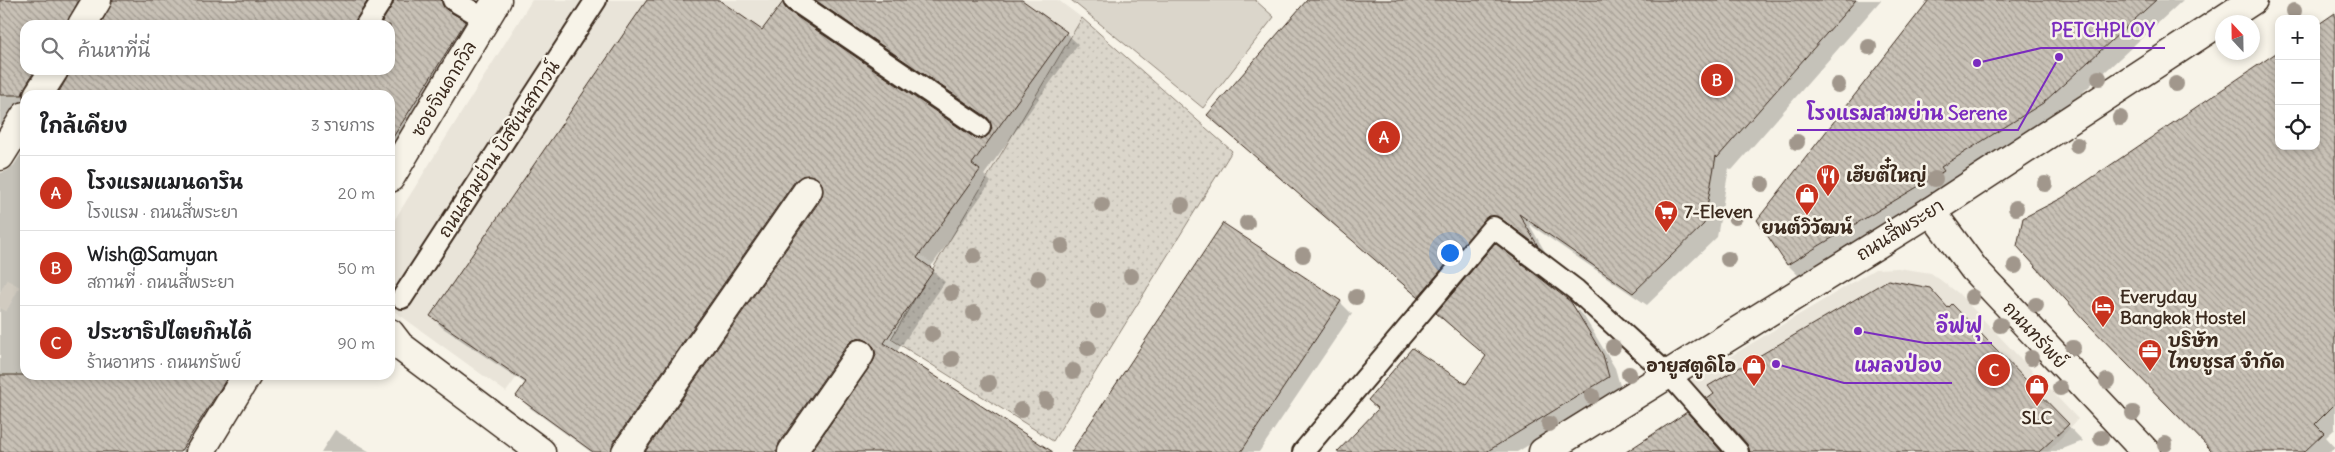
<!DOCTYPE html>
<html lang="th">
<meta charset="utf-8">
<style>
body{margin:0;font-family:Delius,"Playpen Sans Thai",sans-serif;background:#f6f6f6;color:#202124}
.controls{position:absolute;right:15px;top:15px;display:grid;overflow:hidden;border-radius:10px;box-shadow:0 2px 8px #0003}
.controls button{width:45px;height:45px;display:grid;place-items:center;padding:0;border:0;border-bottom:1px solid #e0e0e0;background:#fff;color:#202124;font:25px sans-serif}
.compass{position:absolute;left:2215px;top:15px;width:45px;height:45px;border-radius:50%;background:#fff;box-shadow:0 2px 8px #0003;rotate:338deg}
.you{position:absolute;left:1449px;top:252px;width:18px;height:18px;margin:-12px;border:4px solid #fff;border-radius:50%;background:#1a73e8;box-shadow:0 0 0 8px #1a73e833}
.badge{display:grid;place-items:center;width:32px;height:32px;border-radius:50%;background:#c8321e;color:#fff;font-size:16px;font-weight:700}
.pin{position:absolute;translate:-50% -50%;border:2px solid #fff;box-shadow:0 1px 5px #0006}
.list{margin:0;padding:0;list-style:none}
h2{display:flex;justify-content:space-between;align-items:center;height:65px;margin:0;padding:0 20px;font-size:21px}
h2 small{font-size:16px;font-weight:400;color:#757577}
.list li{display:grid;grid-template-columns:32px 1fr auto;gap:15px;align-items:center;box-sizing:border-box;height:75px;padding:0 20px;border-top:1px solid #e0e0e0}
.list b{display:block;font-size:19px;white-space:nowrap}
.list p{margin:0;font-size:16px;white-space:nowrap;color:#757577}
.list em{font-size:16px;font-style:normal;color:#757577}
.icon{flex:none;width:28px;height:28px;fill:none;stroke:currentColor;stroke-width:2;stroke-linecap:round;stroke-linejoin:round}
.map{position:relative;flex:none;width:2335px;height:452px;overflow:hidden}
.search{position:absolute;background:#fff;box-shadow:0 2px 8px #0003;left:20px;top:20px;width:375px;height:55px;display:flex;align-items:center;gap:12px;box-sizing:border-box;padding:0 18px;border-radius:15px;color:#757577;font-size:19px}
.panel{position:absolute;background:#fff;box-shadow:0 2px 8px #0003;left:20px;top:90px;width:375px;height:290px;border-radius:15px}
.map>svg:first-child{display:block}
.built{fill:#e9e4d9}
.grass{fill:url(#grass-dots);stroke:#8b8074}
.garden{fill:#dbd6cb;stroke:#8b8074}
.shadow{fill:#0003}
.building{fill:url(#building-back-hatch);stroke:#3b2a1e}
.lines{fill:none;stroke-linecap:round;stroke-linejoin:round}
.minor-tunnel{stroke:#d1cbc0;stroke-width:28;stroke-dasharray:28 14;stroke-linecap:butt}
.service-casing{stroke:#3b2a1e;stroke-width:24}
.minor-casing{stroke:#3b2a1e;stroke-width:31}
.tertiary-casing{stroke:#3b2a1e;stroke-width:31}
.secondary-casing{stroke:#3b2a1e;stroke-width:31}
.service{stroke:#f7f3e8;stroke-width:20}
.minor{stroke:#f7f3e8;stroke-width:28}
.tertiary{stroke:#f7f3e8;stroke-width:28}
.secondary{stroke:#f7f3e8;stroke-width:28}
.tree{fill:#a1978c}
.labels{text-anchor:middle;stroke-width:5;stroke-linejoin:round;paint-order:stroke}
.street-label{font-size:18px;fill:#3b2a1e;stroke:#f7f3e8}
.poi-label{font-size:18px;font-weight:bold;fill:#3b2a1e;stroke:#f7f3e8;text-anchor:start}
.leader{fill:none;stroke:#7b2cbf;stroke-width:2}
.callout-dot{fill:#7b2cbf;stroke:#f7f3e8;stroke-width:2}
.callout-label{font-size:19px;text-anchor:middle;font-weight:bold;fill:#7b2cbf;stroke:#f7f3e8;stroke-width:5;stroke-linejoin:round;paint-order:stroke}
</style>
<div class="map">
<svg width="2335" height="452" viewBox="0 0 2335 452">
<defs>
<pattern id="grass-dots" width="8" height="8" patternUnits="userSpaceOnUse" patternTransform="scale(1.25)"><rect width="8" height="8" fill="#dbd6cb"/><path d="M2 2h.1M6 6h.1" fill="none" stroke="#bdb8ae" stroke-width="1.8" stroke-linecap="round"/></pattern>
<pattern id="building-back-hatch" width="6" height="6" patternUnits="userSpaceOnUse" patternTransform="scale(1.25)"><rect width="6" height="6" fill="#c8c1b6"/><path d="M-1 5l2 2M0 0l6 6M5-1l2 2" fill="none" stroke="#a49d93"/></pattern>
</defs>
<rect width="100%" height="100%" fill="#f7f3e8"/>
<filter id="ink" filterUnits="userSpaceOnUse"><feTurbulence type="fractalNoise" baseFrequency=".02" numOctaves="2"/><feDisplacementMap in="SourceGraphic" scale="10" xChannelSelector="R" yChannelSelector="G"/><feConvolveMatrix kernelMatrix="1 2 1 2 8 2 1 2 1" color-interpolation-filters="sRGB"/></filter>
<g filter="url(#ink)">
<!-- built -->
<path class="built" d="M532 0H1058L1082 18 935 265 708 113 506 392 390 308V227Z
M1898 268 1931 273 1958 293 2078 419 2048 452H1725L1671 392 1875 269Z"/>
<!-- grass -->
<path class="grass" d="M1082 18 1232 151 1053 441 891 339Z"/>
<!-- garden -->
<path class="garden" d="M1071 0H1255L1274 17 1203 108Z"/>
<!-- shadow -->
<path class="shadow" d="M0 0H99L83 25H25V70H56L25 95V119L0 157Z
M114 0H393L384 5 372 25H101Z
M396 0H465L455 5 453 14 477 34 390 177V95H58L68 79 71 70H390V25H381Z
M467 0H501L490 12Z
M648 0H716L763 32 783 4 795 16 973 138 980 140 990 135 993 127 991 122 813 1 807 0H1020L1066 33 1078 44 984 175 991 182 930 268 945 282 896 353 1051 452H813L874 364 877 356 876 350 873 349 865 351 792 452H647L822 200 824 186 821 185 813 187 626 452H591L529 407 518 396 526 384 443 328 431 316Z
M1309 0H1881L1732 170 1729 168 1717 237 1647 305 1529 224 1547 255 1515 231 1502 229 1432 310 1208 115Z
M1931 0H2183L2057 116 1801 278 1788 265Z
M2335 15V429L2326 437 2335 447 2330 452H2214L2279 146H2316Z
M25 148V375H248L199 452H0V173L7 171 14 165Z
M1340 302 1352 314 1259 452H1072Z
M1570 303 1583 315 1615 368 1621 389 1517 452H1339L1466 385 1487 357 1450 325Z
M1952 306 2083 441 2055 452H1751V449L1709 399 1949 309Z
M335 430 370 452H321Z"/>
<!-- building -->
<path class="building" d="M0 0H79L66 25H25V70H35L25 87 22 95H0Z
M113 0H368L354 25H100Z
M394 0H441L447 10 466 21 390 142V95H57L67 78 70 70H390V25H380Z
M647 0H719L762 30 783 2 787 10 973 137 980 139 986 137 992 128 987 117 815 0H1022L1067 32 972 164 980 170 917 258 934 270 884 343 1053 452H811L873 362 876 355 874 347 868 341 861 338 853 340 847 345 779 443 777 452H645L821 199 823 192 822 184 817 178 810 175 802 176 795 181 613 443 611 452H593L516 396 526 382 430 316Z
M1307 0H1856L1717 158 1716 156 1704 224 1633 293 1519 214 1538 246 1500 218 1488 216 1418 297 1207 115Z
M1929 0H2156L2043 103 1941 167 1944 171 1787 265 1757 220Z
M2335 13V404L2315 424 2324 433 2304 452H2213L2085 321 2017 246 2023 218 2062 198 2279 51V146H2316V26Z
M1223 223 1341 301 1241 452H1071Z
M1495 243 1571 302 1603 355 1609 377 1486 452H1337L1378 409 1368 400 1412 348 1466 384 1486 356 1436 313Z
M1888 280 1930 288 1948 308 1952 304 2069 424 2039 452H1750L1747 444 1707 399 1714 394 1708 386Z
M0 375H229L180 452H0Z
M1687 412 1722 452H1626Z"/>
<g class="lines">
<!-- minor-tunnel -->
<path class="minor-tunnel" d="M0 292 13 299"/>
<!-- service casing -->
<g class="service-casing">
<path id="service" d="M453 0 485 19
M794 0 980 127
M366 25 382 0
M402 298 596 0
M1303 452 1493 227 1576 290 1676 382 1738 452"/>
</g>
<!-- minor casing -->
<g class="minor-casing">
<path id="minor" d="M82 25 97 0
M38 95 54 70
M0 156 25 116
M390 178 497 0
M390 333 400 346 541 452
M200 452 247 375
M626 452 808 190
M792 452 860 354"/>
</g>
<!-- tertiary casing -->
<g class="tertiary-casing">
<path id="tertiary" d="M1931 211 1974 269 2146 452"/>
</g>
<!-- secondary casing -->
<g class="secondary-casing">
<path id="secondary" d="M1543 452 1931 211 2253 0"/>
</g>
<!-- service -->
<use href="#service" class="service"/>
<!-- minor -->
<use href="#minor" class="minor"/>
<!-- tertiary -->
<use href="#tertiary" class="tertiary"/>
<!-- secondary -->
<use href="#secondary" class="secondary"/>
</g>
<!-- trees -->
<g class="tree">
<circle cx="2294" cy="11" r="8"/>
<circle cx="1869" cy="47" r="8"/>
<circle cx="2099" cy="78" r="8"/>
<circle cx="2176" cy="84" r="8"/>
<circle cx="1838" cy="85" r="8"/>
<circle cx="2120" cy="118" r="8"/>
<circle cx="1797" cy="142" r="8"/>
<circle cx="2077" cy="145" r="8"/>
<circle cx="1935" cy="179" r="8"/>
<circle cx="1762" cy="184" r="8"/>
<circle cx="2045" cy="184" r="8"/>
<circle cx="1102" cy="205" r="8"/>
<circle cx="1182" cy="205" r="8"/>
<circle cx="2016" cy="208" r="8"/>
<circle cx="1735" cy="217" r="8"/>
<circle cx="1247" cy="223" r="8"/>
<circle cx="1062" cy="246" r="8"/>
<circle cx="1303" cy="255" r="8"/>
<circle cx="974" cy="256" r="8"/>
<circle cx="1728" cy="259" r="8"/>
<circle cx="2015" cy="266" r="8"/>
<circle cx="1131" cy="276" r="8"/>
<circle cx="1038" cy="278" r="8"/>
<circle cx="951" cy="293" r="8"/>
<circle cx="1356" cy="297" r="8"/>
<circle cx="1972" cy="297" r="8"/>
<circle cx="2036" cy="305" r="8"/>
<circle cx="1098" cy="311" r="8"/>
<circle cx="974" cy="313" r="8"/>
<circle cx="2000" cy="325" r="8"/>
<circle cx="932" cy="334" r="8"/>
<circle cx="1613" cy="347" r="8"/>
<circle cx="1088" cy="348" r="8"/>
<circle cx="2073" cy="348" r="8"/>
<circle cx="2031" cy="358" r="8"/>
<circle cx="952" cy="359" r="8"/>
<circle cx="1073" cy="371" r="8"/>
<circle cx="1629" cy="374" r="8"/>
<circle cx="2107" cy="381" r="8"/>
<circle cx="989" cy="383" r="8"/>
<circle cx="2060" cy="388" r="8"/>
<circle cx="1592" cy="396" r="8"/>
<circle cx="1046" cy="400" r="8"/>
<circle cx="1021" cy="410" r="8"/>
<circle cx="2133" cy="413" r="8"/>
<circle cx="1549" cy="424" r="8"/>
<circle cx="2101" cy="438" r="8"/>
<circle cx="2165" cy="444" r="8"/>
</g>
</g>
<!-- icons -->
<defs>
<g id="restaurant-pin" transform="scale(1.25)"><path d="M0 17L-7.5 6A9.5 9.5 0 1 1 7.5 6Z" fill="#c8321e" stroke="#f7f3e8"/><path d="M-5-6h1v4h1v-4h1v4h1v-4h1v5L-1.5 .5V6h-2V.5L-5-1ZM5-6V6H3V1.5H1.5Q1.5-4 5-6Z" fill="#fff"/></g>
<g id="shop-pin" transform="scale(1.25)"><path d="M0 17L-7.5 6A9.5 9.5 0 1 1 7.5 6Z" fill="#c8321e" stroke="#f7f3e8"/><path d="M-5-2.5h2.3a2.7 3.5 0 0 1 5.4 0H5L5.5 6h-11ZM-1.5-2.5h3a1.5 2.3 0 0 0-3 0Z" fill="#fff"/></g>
<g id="supermarket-pin" transform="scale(1.25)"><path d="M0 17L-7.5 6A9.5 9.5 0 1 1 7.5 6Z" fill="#c8321e" stroke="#f7f3e8"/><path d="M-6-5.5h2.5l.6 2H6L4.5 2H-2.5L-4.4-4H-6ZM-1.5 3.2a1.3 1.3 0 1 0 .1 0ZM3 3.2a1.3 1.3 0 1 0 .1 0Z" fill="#fff"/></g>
<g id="hotel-pin" transform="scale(1.25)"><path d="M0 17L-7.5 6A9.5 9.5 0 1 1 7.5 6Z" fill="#c8321e" stroke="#f7f3e8"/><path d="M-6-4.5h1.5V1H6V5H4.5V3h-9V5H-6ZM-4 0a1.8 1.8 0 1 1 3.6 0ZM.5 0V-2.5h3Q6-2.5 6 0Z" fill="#fff"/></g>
<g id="office-pin" transform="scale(1.25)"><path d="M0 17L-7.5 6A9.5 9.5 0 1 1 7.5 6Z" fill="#c8321e" stroke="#f7f3e8"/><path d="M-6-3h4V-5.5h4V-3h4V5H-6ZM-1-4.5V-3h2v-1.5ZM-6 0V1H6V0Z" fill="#fff"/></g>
</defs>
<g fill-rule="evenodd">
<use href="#restaurant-pin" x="1828" y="176"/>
<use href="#shop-pin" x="1807" y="195"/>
<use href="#supermarket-pin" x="1666" y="212"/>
<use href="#hotel-pin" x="2103" y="307"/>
<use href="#office-pin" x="2150" y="351"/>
<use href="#shop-pin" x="1754" y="366"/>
<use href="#shop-pin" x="2037" y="386"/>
</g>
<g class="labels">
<!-- street labels -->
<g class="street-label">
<text transform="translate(444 89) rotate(-59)" y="6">ซอยจินดาถวิล</text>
<text transform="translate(499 149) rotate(-57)" y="6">ถนนสามย่าน บิสซิเนสทาวน์</text>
<text transform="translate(1900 230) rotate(-32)" y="6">ถนนสี่พระยา</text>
<text transform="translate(2035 335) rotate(47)" y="6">ถนนทรัพย์</text>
</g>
<!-- poi labels -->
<g class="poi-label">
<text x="1846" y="182">เฮียตี๋ใหญ่</text>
<text x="1684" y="218">7-Eleven</text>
<text x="1807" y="234" text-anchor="middle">ยนต์วิวัฒน์</text>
<text x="2120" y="303">Everyday<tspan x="2120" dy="21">Bangkok Hostel</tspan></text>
<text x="2168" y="347">บริษัท<tspan x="2168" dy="21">ไทยชูรส จำกัด</tspan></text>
<text x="1736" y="372" text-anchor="end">อายูสตูดิโอ</text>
<text x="2037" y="424" text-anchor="middle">SLC</text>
</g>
</g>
<!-- callouts -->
<path class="leader" d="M1977 63L2041 48H2165M2059 57L2018 130H1797M1858 331L1925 343H1992M1776 364L1844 383H1952"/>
<g class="callout-dot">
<circle cx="1977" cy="63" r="5"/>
<circle cx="2059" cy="57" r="5"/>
<circle cx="1858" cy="331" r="5"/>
<circle cx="1776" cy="364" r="5"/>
</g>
<g class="callout-label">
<text x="2103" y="37">PETCHPLOY</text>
<text x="1907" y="120">โรงแรมสามย่าน Serene</text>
<text x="1959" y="333">อีฟฟุ</text>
<text x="1898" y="372">แมลงป่อง</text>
</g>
</svg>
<div class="controls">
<button>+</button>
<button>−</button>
<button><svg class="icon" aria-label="locate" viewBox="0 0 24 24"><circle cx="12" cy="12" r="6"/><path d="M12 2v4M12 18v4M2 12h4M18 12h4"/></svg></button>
</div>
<svg class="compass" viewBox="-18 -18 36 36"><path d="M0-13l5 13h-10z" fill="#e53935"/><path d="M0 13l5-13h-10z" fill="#757577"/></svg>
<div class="you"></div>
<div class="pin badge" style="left:1384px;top:137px">A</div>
<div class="pin badge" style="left:1717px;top:80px">B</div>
<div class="pin badge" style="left:1994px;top:370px">C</div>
<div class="search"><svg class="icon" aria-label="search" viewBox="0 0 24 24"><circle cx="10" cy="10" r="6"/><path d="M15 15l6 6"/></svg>ค้นหาที่นี่</div>
<section class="panel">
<h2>ใกล้เคียง<small>3 รายการ</small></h2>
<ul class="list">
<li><span class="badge">A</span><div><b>โรงแรมแมนดาริน</b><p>โรงแรม · ถนนสี่พระยา</p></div><em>20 m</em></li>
<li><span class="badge">B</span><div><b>Wish@Samyan</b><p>สถานที่ · ถนนสี่พระยา</p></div><em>50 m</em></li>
<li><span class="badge">C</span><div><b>ประชาธิปไตยกินได้</b><p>ร้านอาหาร · ถนนทรัพย์</p></div><em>90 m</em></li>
</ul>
</section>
</div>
